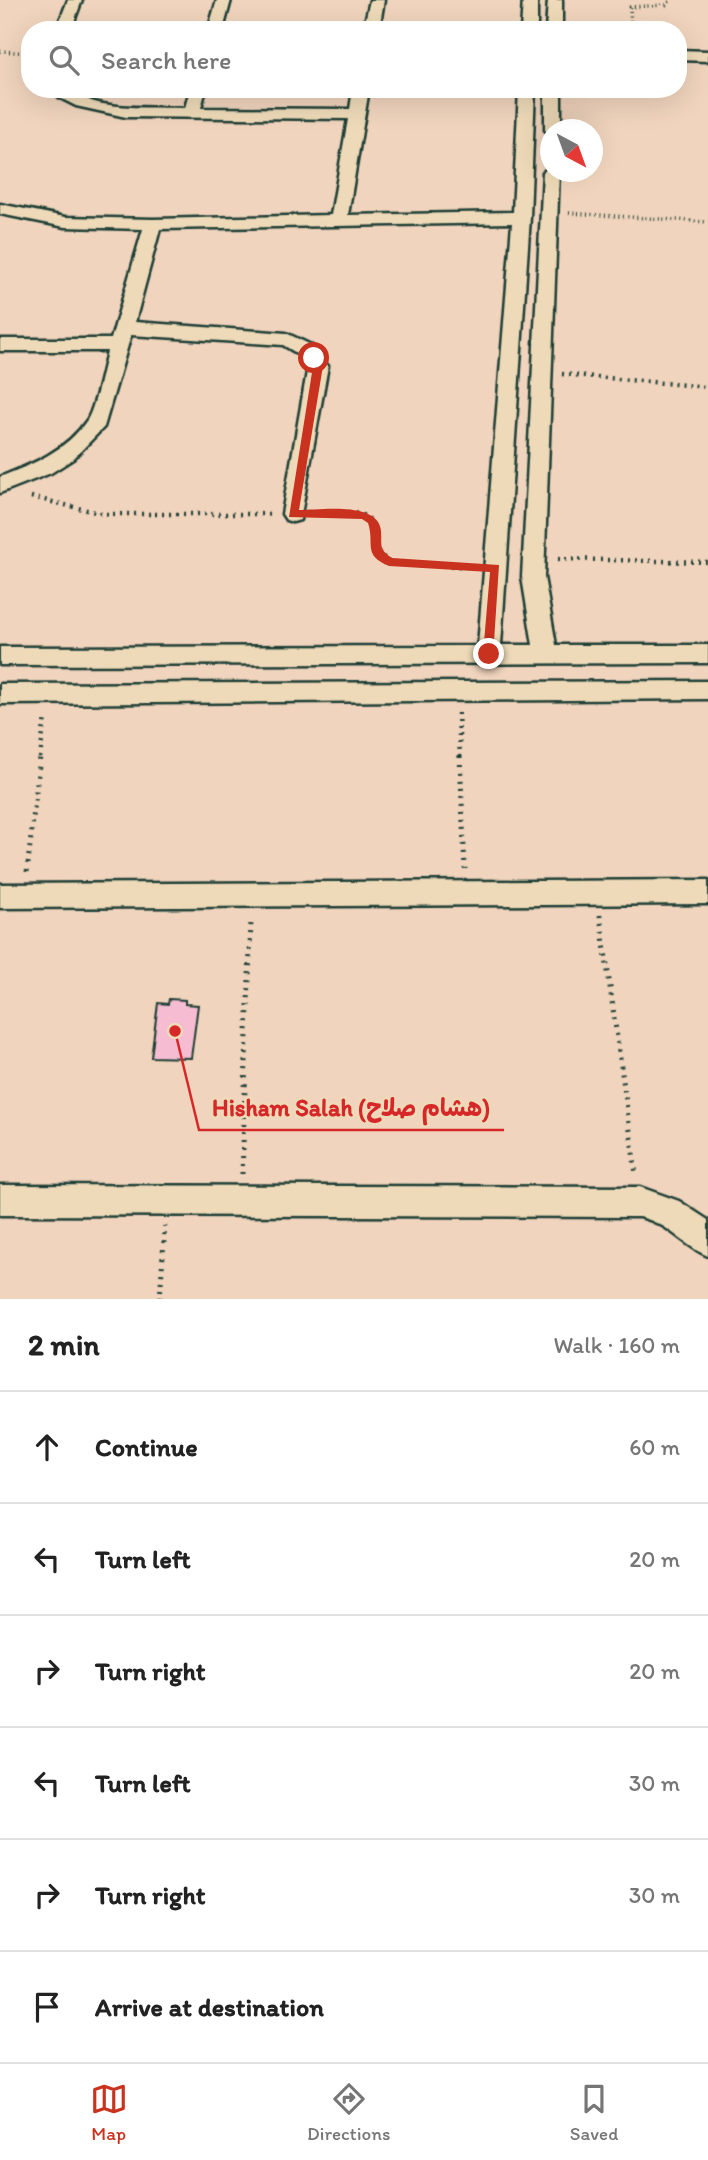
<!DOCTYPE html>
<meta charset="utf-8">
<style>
body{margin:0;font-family:Itim,"Playpen Sans Arabic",sans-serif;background:#f6f6f6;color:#222}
.compass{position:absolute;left:540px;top:119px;width:63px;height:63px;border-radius:50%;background:#fff;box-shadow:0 7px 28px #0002;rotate:139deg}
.stop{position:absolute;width:21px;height:21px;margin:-16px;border:5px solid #c8321e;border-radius:50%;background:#fff}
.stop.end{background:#c8321e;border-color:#fff;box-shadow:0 2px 7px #0008}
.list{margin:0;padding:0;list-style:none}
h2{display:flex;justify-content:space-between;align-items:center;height:91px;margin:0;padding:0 28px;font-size:30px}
h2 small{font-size:23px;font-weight:400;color:#767676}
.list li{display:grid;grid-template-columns:46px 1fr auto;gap:21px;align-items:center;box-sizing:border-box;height:112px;padding:0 28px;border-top:2px solid #e0e0e0}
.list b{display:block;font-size:26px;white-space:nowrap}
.list em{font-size:23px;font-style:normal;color:#767676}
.icon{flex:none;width:38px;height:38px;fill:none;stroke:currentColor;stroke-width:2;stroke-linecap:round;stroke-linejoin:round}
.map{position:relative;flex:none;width:708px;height:1299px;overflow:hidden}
.search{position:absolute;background:#fff;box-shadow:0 7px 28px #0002;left:21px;right:21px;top:21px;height:77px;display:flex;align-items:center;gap:18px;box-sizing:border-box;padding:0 24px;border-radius:28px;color:#767676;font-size:26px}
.sheet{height:763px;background:#fff}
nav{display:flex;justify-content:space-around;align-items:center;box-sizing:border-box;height:98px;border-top:2px solid #e0e0e0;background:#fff;font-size:19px;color:#767676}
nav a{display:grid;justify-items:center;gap:4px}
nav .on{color:#c8321e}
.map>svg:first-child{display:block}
.building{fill:#f6bdd2;stroke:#1f3d34;stroke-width:2}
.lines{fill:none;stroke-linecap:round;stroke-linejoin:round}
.minor-casing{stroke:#1f3d34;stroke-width:5}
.path-far2{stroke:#1f3d34;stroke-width:3.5;stroke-dasharray:1 3.5;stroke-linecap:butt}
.path-far1{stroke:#1f3d34;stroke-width:4.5;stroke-dasharray:2 5;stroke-linecap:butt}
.path{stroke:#1f3d34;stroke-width:5;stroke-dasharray:2 6;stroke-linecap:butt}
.minor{fill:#eedab8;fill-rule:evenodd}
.route{fill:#c8321e}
.leader{fill:none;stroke:#d62828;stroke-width:2.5}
.callout-dot{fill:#d62828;stroke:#eedab8;stroke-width:2.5}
.callout-label{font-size:24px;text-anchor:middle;font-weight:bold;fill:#d62828;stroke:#eedab8;stroke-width:5;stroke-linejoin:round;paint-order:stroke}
</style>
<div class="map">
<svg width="708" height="1299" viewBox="0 0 708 1299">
<rect width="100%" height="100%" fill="#f0d4bd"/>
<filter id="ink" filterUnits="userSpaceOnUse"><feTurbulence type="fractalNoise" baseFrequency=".0143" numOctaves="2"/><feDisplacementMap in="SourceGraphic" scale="14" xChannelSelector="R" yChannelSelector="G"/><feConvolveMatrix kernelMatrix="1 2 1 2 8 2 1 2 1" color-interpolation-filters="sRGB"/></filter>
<g filter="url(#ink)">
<!-- building -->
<path class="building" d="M169 999 185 1000V1004L198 1005 191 1058 151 1057 158 1003 168 1004Z"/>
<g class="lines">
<!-- minor casing -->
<g class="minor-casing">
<path id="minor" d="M68 0H82L71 30H56Z
M217 0H231L223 30H208Z
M370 0H384L379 30H363Z
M523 0H537V30H521Z
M548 0H562V30H546Z
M678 50 708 51V61L678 60Z
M51 89C75 89 81 100 103 104 130 109 158 107 185 108L190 89H206L201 108 350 109 353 89H369L348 215 513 212 519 89H535L530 217 501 645H533L522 577 543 172 550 167V172H559L544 577 556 645H708V663L0 665V647L478 646 512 223 160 229 135 322 286 333 311 345 328 366 300 520 293 522 286 520 282 514 308 366 298 354 283 345 131 335 104 427 73 459 51 473 0 493V477C33 464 66 451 87 420 95 408 103 368 107 351H0V339H111L143 229 65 227 0 214V204L65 217 153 219 331 215 348 119 126 117 76 106 60 98Z
M545 89H561V130H550V134L545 130Z
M708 681V699L0 704V684Z
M708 880V904L0 908V884Z
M0 1185 640 1187 679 1201 708 1220V1256C682 1245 672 1225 640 1217L0 1215Z"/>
</g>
<!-- path-far2 -->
<path class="path-far2" d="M631 30 630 7 666 5 671 0
M0 51 30 53
M569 213 708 222"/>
<!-- path-far1 -->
<path class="path-far1" d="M562 374 708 387
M31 497 104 514H269
M313 514C328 514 344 511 359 514 384 520 364 545 389 562L473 567
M558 559 708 562
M458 713 460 758
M40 758 45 717"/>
<!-- path -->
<path class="path" d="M460 756 465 869
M27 872 40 756
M600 915 636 1174
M242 1174 251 921
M160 1299 165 1226"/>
<!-- minor -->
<use href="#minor" class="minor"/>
</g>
</g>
<!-- route -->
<path class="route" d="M314 354 323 366 299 510C320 510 379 501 381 531 382 545 378 549 392 558L499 565 493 657 489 659 483 654 490 572 389 566C362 555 375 544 368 523L362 519 289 517 313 366 309 358Z"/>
<!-- callouts -->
<path class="leader" d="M175 1031L199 1130H504"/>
<circle class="callout-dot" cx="175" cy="1031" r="7"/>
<g class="callout-label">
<text x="351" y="1116">Hisham Salah (هشام صلاح)</text>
</g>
</svg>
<svg class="compass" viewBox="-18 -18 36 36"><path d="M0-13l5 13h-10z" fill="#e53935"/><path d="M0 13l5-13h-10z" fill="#767676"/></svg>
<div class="stop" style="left:314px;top:358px"></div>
<div class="stop end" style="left:489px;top:654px"></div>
<div class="search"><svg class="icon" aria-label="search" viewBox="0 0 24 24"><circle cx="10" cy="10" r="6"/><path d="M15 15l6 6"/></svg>Search here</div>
</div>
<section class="sheet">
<h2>2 min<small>Walk · 160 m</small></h2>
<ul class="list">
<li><svg class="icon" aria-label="ahead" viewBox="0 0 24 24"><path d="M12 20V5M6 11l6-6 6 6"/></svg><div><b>Continue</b></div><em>60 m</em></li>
<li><svg class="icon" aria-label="left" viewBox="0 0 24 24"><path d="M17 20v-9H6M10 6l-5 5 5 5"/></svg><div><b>Turn left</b></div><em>20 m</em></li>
<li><svg class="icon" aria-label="right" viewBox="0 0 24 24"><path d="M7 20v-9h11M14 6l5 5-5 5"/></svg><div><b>Turn right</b></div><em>20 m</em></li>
<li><svg class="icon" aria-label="left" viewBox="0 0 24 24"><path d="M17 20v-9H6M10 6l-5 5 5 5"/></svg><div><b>Turn left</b></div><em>30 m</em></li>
<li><svg class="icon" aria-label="right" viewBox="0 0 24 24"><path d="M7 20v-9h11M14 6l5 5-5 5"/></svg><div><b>Turn right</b></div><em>30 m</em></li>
<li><svg class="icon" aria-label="arrive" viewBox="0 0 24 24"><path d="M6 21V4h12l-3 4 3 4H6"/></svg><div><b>Arrive at destination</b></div></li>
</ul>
</section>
<nav>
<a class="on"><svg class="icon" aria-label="map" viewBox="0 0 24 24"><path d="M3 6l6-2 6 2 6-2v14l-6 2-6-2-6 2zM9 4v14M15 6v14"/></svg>Map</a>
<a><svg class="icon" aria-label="directions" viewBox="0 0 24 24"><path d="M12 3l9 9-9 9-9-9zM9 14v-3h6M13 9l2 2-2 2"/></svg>Directions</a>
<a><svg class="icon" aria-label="saved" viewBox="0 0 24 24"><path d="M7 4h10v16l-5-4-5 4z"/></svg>Saved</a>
</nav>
